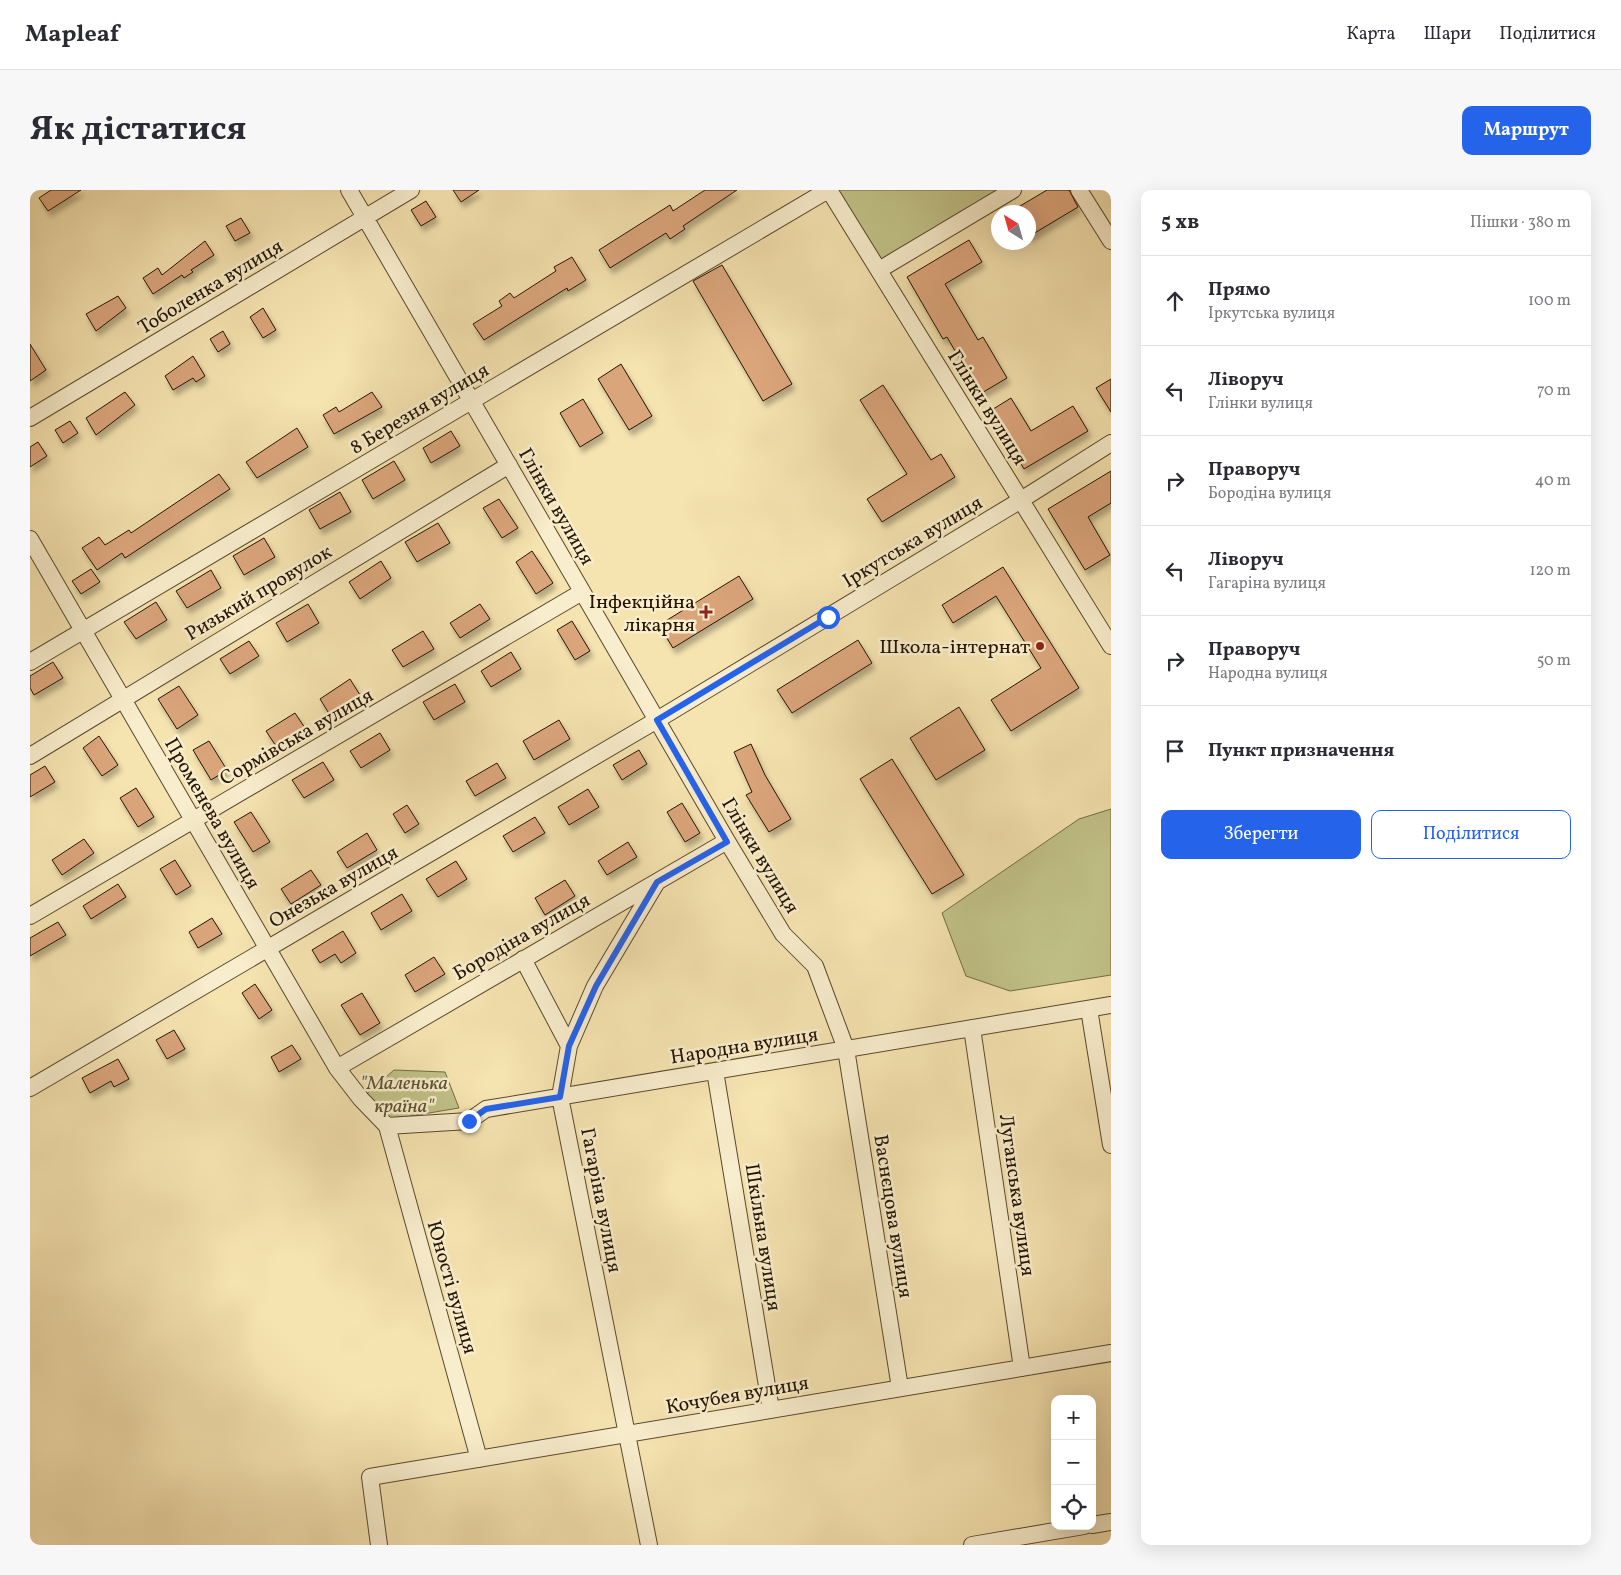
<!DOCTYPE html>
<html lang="uk">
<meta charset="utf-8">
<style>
body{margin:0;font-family:Vollkorn,serif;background:#f7f7f7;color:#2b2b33}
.controls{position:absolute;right:15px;bottom:15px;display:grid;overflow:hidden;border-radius:10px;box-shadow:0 5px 20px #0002}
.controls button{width:45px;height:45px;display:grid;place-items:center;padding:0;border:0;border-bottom:1px solid #e1e1e2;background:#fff;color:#2b2b33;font:25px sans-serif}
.compass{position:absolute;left:961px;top:15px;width:45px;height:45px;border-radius:50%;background:#fff;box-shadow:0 5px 20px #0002;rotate:323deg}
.stop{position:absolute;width:15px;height:15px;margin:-11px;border:4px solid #2563eb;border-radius:50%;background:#fff}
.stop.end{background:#2563eb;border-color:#fff;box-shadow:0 1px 5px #0008}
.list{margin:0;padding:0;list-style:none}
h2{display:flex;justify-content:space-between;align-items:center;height:65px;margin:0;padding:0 20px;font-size:21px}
h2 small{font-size:16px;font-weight:400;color:#7c7c81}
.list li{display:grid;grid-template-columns:32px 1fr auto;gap:15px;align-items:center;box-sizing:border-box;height:90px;padding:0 20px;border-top:1px solid #e1e1e2}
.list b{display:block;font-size:19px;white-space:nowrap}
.list p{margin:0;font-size:16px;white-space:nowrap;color:#7c7c81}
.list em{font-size:16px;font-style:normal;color:#7c7c81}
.actions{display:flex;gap:10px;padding:15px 20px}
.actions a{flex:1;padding:11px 0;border:1px solid #2563eb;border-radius:10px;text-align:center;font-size:18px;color:#2563eb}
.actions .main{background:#2563eb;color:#fff}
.icon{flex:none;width:28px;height:28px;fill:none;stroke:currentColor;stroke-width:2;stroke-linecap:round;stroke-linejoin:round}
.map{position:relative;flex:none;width:1081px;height:1355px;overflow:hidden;border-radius:10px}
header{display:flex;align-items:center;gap:30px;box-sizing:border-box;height:70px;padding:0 25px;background:#fff;border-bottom:1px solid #e1e1e2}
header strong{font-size:24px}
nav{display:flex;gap:28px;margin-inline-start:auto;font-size:18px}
.intro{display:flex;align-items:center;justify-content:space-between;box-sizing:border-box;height:120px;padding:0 30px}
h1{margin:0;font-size:35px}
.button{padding:12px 22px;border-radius:10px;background:#2563eb;color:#fff;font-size:18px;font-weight:700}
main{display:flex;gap:30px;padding:0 30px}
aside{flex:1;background:#fff;border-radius:10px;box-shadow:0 5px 20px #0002}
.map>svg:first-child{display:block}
.green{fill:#c1c288;stroke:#736c44}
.building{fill:#dba57b;stroke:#251501;filter:url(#shadow)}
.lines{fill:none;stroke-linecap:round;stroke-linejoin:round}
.minor-casing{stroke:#59482d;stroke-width:18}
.minor{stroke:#f8edcc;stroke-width:16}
.route{stroke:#2563eb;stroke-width:6}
.poi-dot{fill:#8f2418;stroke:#f8edcc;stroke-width:2}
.labels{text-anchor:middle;stroke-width:5;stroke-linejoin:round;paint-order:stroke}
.street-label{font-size:20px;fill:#251501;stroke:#f8edcc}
.poi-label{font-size:20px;fill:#251501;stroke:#f8edcc;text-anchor:end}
.park-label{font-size:20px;font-style:italic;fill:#5c5230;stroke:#f8edcc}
</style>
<header>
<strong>Mapleaf</strong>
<nav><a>Карта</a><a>Шари</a><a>Поділитися</a></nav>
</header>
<div class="intro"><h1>Як дістатися</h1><a class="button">Маршрут</a></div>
<main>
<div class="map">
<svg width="1081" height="1355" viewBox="0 0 1081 1355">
<defs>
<filter id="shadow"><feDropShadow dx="3" dy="5.5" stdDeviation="2.5" flood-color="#0004"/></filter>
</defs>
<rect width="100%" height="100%" fill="#f5e3b0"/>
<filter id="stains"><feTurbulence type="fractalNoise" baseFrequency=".004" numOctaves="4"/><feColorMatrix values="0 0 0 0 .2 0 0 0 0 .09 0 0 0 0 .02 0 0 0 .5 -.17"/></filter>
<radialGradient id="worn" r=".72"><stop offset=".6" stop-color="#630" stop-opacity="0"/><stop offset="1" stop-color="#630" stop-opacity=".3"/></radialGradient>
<!-- green -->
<path class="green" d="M801 0H983L850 79Z
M1081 619V785L980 801 936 786 912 723 1049 629Z
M364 880 415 882 429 918 357 930 333 907Z"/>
<!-- building -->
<path class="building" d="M21 0H51L18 21 9 8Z
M423 0H449L431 12Z
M675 0H707L653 36 655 39 640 49 636 43 580 78 569 60 640 15 643 21Z
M1017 0H1039L1048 17 998 47V22H980Z
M396 11 406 27 391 36 381 20Z
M211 28 220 43 205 51 196 36Z
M939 50 952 72 915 94 948 150 953 147 977 188 950 204 917 147 913 149 877 87Z
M175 51 184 65 161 80 163 82 154 88 152 85 123 104 113 88 128 78 132 85Z
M542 67 556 90 538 101 537 98 454 150 443 134 472 116 469 111 480 103 484 108 526 81 524 77Z
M692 75 762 194 733 211 663 91Z
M88 106 96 118 66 141 56 124Z
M233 118 246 140 233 148 220 127Z
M193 141 200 154 188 162 180 149Z
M0 154 16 180 0 191Z
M163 166 175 186 166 192 163 188 143 200 135 186Z
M591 174 622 226 599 240 568 189Z
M1081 189V222L1066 198Z
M853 195 901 270 911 264 925 287 852 332 837 309 877 284 830 210Z
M95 202 105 215 66 245 56 228Z
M342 202 352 217 304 244 293 225 306 217 309 222Z
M981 208 1001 241 1043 216 1058 241 994 279 960 221Z
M553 209 573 243 550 257 530 223Z
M40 231 48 243 33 253 25 240Z
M267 238 278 257 227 288 216 272Z
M421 241 430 256 401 273 393 258Z
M8 252 17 266 0 277V257Z
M364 271 375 290 343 309 332 290Z
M1081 281V313L1058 327 1080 365 1055 380 1018 319Z
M189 284 200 299 95 368 92 363 67 380 52 358 69 347 75 355 99 340 101 343Z
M310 302 321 322 290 339 279 320Z
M469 309 488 338 472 348 453 318Z
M408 333 420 353 387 372 375 352Z
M234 348 245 367 214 385 203 366Z
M502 361 523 393 506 404 486 372Z
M351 371 361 388 330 409 319 392Z
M973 377 1049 498 981 541 961 510 1011 478 966 406 923 433 912 415Z
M61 379 70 392 51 404 42 391Z
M181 380 191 398 157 418 146 401Z
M709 386 723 409 643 458 629 435Z
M126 412 137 430 106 449 94 432Z
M278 414 289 433 257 452 246 433Z
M450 414 460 429 430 448 420 433Z
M542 431 560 461 545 470 527 440Z
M393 441 404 459 373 477 362 460Z
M828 450 842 473 762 523 747 500Z
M219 451 229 466 200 484 190 469Z
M481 462 491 479 461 497 451 481Z
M23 472 33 488 4 505 0 498V486Z
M320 489 330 505 300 525 290 509Z
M425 494 435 512 404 530 393 512Z
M149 496 168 525 147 539 128 509Z
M929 517 955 560 906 590 880 548Z
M265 523 275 538 246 556 236 541Z
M529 530 540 549 504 570 493 551Z
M350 543 360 560 331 578 320 561Z
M69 546 88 575 72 586 53 558Z
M179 551 197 580 181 590 163 560Z
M721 554 735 585 761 629 739 642 716 605 722 602 704 562Z
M609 560 617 574 592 590 583 575Z
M862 569 934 685 902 704 830 589Z
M293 572 304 590 274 608 262 590Z
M467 573 476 588 445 606 436 591Z
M15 576 25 592 0 607V585Z
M106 598 124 627 108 637 90 608Z
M558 599 569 617 539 635 528 617Z
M652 613 670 643 655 652 637 622Z
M377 615 389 634 375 643 363 624Z
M221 622 240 652 223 662 204 632Z
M505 627 515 643 483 662 473 646Z
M337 643 347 660 317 678 307 662Z
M54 649 64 663 32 685 22 670Z
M598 652 607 667 577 685 568 671Z
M145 670 161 696 146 705 130 679Z
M426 671 437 689 408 707 396 689Z
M281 680 291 695 261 714 251 699Z
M535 690 545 706 515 725 505 708Z
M88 694 96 707 61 729 53 716Z
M372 704 382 721 351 740 341 723Z
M182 728 192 744 168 758 159 742Z
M28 732 36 745 0 766V748Z
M313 741 326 763 311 773 305 764 290 773 282 760Z
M404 767 415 784 385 802 375 785Z
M225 794 242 820 229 829 212 803Z
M332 803 350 833 330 845 311 815Z
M144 840 155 859 137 869 126 850Z
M262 855 271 869 249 882 241 867Z
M88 869 99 889 84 897 81 891 60 903 52 888Z"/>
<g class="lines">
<!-- minor casing -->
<g class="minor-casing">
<path id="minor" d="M319 0 697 651 753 744 785 776 816 859 870 1198
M799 0 1081 456
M1049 0 1081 51
M849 80 983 0
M0 228 381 0
M0 349 307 878 331 909 357 936
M0 472 798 0
M0 566 479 275
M0 726 552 402
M493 769 539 856
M1059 819 1081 955
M942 838 992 1178
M307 878 697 651
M685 881 741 1220
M0 898 627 530 991 310 1081 253
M357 936 439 931 456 919 1081 815
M357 936 449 1269
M1062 1335 1081 1332
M349 1355 340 1287 1081 1163
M619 1355 530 907 539 856 565 796 627 692
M942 1355 1054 1336"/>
</g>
<!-- minor -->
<use href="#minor" class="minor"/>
</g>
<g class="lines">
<!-- route -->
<path class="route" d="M439 931 456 919 530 907 539 856 566 796 627 692 697 652 627 530 798 427"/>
</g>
<!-- markers -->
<g class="poi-dot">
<path d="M673.5 414.5h5v5h5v5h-5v5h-5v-5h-5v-5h5z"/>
<circle cx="1010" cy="456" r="5"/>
</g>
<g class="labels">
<!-- street labels -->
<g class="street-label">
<text transform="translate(180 96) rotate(-31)" y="7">Тоболенка вулиця</text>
<text transform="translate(958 217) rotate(58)" y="7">Глінки вулиця</text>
<text transform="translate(389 218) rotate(-31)" y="7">8 Березня вулиця</text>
<text transform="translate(527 316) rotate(60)" y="7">Глінки вулиця</text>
<text transform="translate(882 351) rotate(-31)" y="7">Іркутська вулиця</text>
<text transform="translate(228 402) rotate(-31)" y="7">Ризький провулок</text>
<text transform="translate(266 546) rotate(-30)" y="7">Сормівська вулиця</text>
<text transform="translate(183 623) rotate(60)" y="7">Променева вулиця</text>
<text transform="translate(731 665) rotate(59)" y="7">Глінки вулиця</text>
<text transform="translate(303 696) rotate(-30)" y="7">Онезька вулиця</text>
<text transform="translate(491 746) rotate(-30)" y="7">Бородіна вулиця</text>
<text transform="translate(714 855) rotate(-9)" y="7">Народна вулиця</text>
<text transform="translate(988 1005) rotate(82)" y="7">Луганська вулиця</text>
<text transform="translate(572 1010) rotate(79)" y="7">Гагаріна вулиця</text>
<text transform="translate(864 1026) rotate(81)" y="7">Васнєцова вулиця</text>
<text transform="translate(734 1047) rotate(81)" y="7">Шкільна вулиця</text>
<text transform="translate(423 1097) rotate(74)" y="7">Юності вулиця</text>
<text transform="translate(707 1204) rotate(-10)" y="7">Кочубея вулиця</text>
</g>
<!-- poi labels -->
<g class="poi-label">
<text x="665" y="418">Інфекційна<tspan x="665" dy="23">лікарня</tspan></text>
<text x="1000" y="463">Школа-інтернат</text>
</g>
<!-- park labels -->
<g class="park-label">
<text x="374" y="899">"Маленька<tspan x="374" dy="23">країна"</tspan></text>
</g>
</g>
<rect width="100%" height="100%" filter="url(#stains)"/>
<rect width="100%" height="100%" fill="url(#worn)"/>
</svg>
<div class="controls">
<button>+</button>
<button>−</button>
<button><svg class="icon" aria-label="locate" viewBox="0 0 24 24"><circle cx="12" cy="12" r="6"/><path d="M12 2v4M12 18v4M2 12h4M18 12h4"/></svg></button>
</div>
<svg class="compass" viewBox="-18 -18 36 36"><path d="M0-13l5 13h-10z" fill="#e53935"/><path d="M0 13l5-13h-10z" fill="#7c7c81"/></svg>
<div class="stop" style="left:798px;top:427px"></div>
<div class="stop end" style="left:439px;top:931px"></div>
</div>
<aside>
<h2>5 хв<small>Пішки · 380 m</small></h2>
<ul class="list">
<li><svg class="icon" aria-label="ahead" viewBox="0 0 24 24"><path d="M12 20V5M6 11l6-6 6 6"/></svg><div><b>Прямо</b><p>Іркутська вулиця</p></div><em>100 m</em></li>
<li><svg class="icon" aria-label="left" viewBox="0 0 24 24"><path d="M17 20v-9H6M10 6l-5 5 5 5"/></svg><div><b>Ліворуч</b><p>Глінки вулиця</p></div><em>70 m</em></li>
<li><svg class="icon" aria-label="right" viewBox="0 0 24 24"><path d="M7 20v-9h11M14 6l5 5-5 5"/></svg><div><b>Праворуч</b><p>Бородіна вулиця</p></div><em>40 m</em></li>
<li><svg class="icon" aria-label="left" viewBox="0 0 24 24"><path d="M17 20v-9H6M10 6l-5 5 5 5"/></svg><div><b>Ліворуч</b><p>Гагаріна вулиця</p></div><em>120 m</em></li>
<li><svg class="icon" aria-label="right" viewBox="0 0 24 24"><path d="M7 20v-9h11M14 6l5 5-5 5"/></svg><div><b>Праворуч</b><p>Народна вулиця</p></div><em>50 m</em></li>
<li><svg class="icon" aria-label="arrive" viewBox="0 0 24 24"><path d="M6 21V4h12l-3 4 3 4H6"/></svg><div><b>Пункт призначення</b></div></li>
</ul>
<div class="actions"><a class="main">Зберегти</a><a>Поділитися</a></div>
</aside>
</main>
